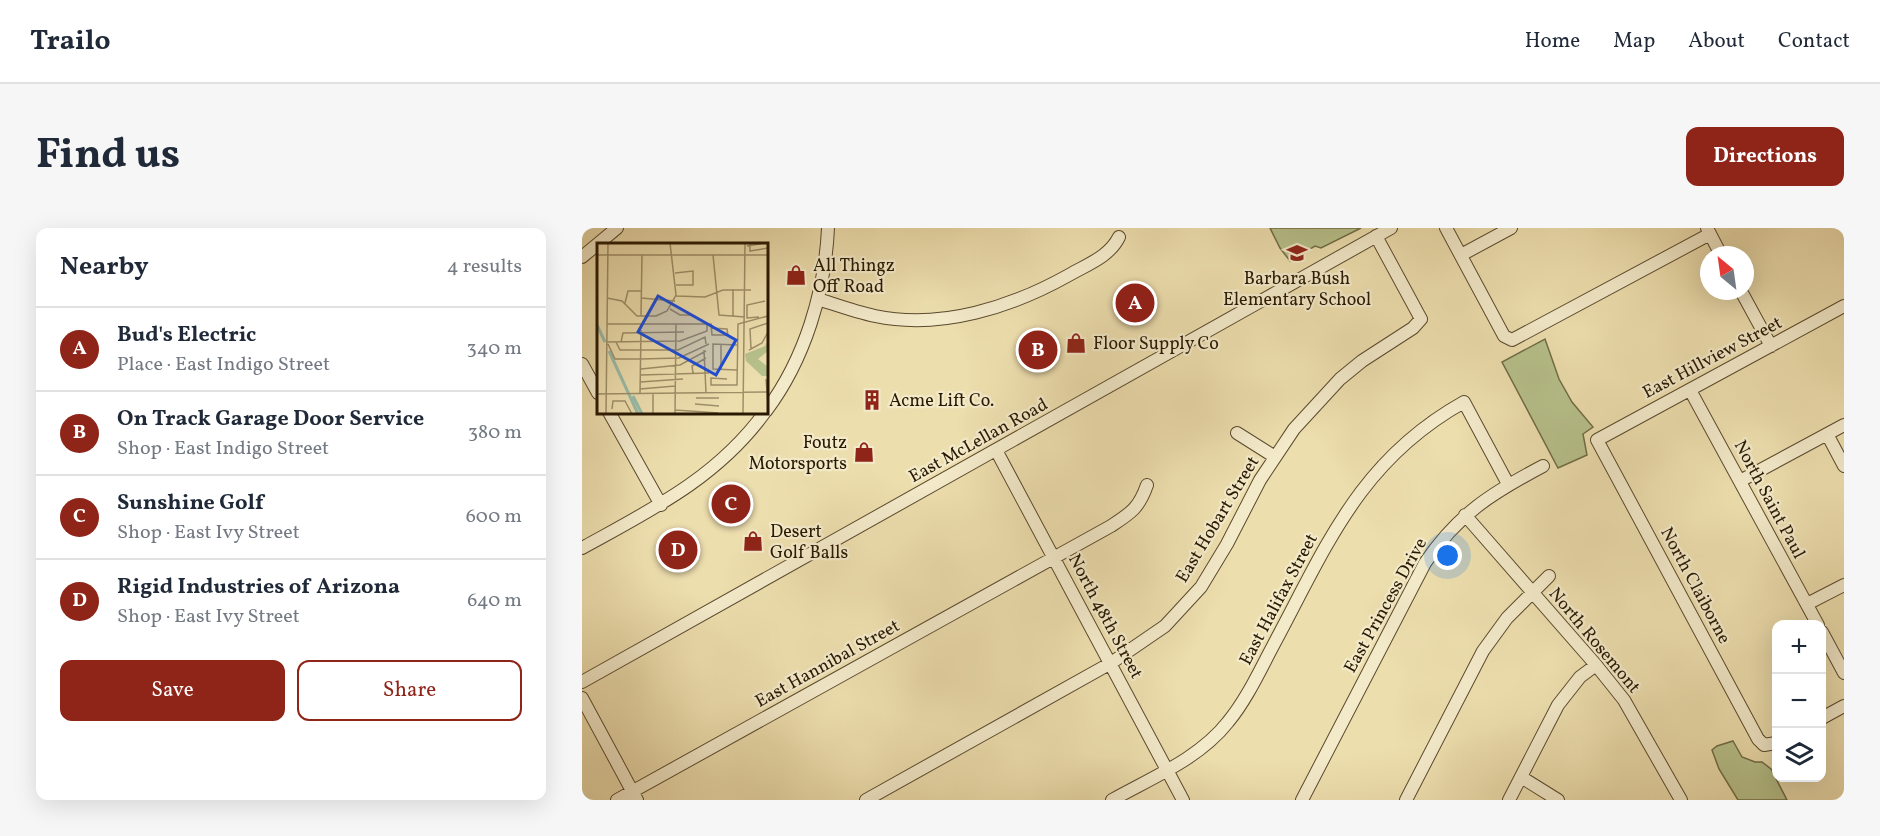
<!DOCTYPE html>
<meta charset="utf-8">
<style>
body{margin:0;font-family:Vollkorn,serif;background:#f6f6f7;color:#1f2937}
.controls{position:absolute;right:18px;bottom:18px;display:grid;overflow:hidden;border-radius:12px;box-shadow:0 6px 24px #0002}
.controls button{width:54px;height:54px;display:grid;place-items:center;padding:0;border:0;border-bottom:2px solid #e0e1e3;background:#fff;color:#1f2937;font:30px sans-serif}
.compass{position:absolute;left:1118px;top:18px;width:54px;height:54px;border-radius:50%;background:#fff;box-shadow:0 6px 24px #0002;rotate:331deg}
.you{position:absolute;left:866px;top:328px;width:21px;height:21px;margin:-15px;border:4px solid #fff;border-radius:50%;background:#1a73e8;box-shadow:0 0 0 9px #1a73e833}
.badge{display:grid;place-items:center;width:39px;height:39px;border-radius:50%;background:#8f2418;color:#fff;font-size:20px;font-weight:700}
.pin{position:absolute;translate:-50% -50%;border:3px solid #fff;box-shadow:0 2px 6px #0006}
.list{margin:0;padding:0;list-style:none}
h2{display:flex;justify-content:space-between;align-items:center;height:78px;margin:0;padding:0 24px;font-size:26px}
h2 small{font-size:20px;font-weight:400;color:#747a83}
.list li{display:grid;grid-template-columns:39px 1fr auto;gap:18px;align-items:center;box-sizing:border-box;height:84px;padding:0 24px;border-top:2px solid #e0e1e3}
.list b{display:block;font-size:22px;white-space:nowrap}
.list p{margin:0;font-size:20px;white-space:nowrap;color:#747a83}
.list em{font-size:20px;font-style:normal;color:#747a83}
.actions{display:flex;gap:12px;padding:18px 24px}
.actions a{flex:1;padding:14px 0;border:2px solid #8f2418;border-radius:12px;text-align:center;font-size:21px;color:#8f2418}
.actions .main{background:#8f2418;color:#fff}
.icon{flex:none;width:33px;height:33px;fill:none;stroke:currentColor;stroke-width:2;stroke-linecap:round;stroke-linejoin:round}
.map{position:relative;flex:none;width:1262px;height:572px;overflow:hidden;border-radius:12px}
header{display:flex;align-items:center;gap:36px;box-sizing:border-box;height:84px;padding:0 30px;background:#fff;border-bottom:2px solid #e0e1e3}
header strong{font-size:28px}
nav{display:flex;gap:33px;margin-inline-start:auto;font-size:21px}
.intro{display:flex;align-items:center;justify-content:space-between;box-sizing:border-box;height:144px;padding:0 36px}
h1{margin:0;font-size:42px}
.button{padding:15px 27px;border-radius:12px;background:#8f2418;color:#fff;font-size:21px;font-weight:700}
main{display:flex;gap:36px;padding:0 36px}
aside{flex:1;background:#fff;border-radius:12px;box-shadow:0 6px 24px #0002}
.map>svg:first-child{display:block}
.green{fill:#b7c18b;stroke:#706d46;stroke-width:1.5}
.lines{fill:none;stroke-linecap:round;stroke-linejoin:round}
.minor-casing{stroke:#5a4a2d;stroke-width:14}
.minor{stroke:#f3eaca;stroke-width:12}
.labels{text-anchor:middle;stroke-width:4.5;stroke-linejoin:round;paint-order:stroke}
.poi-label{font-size:18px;fill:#291902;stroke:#f3eaca;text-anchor:start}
.street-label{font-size:18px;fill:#291902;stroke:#f3eaca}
.inset-river{fill:none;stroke:#99bca8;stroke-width:3}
.inset-road{fill:none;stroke:#9f8f69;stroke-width:1.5}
.view{fill:#1d4ed8;fill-opacity:0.15;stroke:#1d4ed8;stroke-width:3}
.inset-edge{fill:none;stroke:#291902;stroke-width:3}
</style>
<header>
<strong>Trailo</strong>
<nav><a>Home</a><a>Map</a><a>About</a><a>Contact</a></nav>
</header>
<div class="intro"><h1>Find us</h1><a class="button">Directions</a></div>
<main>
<aside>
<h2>Nearby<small>4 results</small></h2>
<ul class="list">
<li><span class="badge">A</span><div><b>Bud's Electric</b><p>Place · East Indigo Street</p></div><em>340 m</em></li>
<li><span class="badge">B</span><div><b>On Track Garage Door Service</b><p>Shop · East Indigo Street</p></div><em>380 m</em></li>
<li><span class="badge">C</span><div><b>Sunshine Golf</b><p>Shop · East Ivy Street</p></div><em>600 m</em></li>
<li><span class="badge">D</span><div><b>Rigid Industries of Arizona</b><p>Shop · East Ivy Street</p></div><em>640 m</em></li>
</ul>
<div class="actions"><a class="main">Save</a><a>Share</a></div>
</aside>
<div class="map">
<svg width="1262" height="572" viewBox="0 0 1262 572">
<rect width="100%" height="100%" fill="#eddeae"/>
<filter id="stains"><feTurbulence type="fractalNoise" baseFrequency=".00333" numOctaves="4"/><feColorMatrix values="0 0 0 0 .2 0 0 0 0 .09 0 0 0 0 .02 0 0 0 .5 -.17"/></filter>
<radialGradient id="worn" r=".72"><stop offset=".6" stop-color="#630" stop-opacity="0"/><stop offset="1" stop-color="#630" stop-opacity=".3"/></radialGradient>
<!-- green -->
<path class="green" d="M688 0H779L739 20 733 18 708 33 698 20Z
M963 111 977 151 990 174 1011 199 1001 206 1005 227 976 240 920 134Z
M1151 513 1160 529 1173 534H1180L1189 541 1205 572H1156L1137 541 1130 522 1135 518Z"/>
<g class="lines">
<!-- minor casing -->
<g class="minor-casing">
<path id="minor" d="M864 0 922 108 930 112 1128 6
M1125 0 1139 27
M879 27 929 0
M0 29 35 0
M1159 63 1189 118
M236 71C255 77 274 84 293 88 359 102 430 79 487 47 506 36 527 29 537 9
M0 136 16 165
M1108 162 1236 397
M184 183C223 131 243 64 246 0
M27 184 79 277
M655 205 693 229
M1245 206 1262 238
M414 222 601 572
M1158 253 1262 197
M883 287 1014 437 1042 472 1099 572
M0 320C69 282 135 250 183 184
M1225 376 1262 357
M1240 404 1262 445
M0 454 809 0
M0 470 55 572
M1240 490 1262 478
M1194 515 1182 517 1176 511 1015 212 1262 78
M939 549 976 572
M35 572 529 298C549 285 557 280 565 257
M284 572 529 435 583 398 619 359 645 316 678 252 712 201 758 151 780 133 831 100 839 91 794 8
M530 572C569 550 617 531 646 494 665 471 678 442 692 416 745 317 778 232 882 174L926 256
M720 572 843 335C876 286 910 265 961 238
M824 572 901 423 925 390 967 348
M927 572 976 477 998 449 1014 437"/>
</g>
<!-- minor -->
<use href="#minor" class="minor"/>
</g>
<!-- icons -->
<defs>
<g id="school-bare" transform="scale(1.62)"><path d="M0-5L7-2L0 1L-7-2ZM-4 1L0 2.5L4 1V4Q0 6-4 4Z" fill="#8f2418" stroke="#f3eaca" stroke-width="2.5" paint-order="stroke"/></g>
<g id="shop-bare" transform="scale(1.62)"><path d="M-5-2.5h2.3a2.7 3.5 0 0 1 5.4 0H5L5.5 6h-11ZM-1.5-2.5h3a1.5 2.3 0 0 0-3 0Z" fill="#8f2418" stroke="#f3eaca" stroke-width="2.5" paint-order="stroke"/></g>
<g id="building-bare" transform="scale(1.62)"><path d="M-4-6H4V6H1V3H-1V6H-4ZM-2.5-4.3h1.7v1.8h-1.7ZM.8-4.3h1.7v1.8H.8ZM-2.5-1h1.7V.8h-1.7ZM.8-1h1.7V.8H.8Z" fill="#8f2418" stroke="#f3eaca" stroke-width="2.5" paint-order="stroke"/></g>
</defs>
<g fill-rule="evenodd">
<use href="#school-bare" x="715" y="25"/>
<use href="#shop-bare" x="214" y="47"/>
<use href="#shop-bare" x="494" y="115"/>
<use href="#building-bare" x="290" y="172"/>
<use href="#shop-bare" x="282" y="224"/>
<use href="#shop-bare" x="171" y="313"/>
</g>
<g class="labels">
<!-- poi labels -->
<g class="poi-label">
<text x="231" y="43">All Thingz<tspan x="231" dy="21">Off Road</tspan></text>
<text x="715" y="56" text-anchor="middle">Barbara Bush<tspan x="715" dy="21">Elementary School</tspan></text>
<text x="511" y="121">Floor Supply Co</text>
<text x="307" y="178">Acme Lift Co.</text>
<text x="265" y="220" text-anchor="end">Foutz<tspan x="265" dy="21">Motorsports</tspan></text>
<text x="188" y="309">Desert<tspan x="188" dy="21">Golf Balls</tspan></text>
</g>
<!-- street labels -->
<g class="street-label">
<text transform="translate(1130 129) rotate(-28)" y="6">East Hillview Street</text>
<text transform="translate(396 212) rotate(-29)" y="6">East McLellan Road</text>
<text transform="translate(1188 271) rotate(62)" y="6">North Saint Paul</text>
<text transform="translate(635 291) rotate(-59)" y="6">East Hobart Street</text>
<text transform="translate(1114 357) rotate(62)" y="6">North Claiborne</text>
<text transform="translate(696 371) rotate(-62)" y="6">East Halifax Street</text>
<text transform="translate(803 377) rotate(-61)" y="6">East Princess Drive</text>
<text transform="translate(524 388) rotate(62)" y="6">North 48th Street</text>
<text transform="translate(1013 412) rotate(50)" y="6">North Rosemont</text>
<text transform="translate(245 435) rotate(-29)" y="6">East Hannibal Street</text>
</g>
</g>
<!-- overview -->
<g transform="translate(15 15)">
<rect width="171" height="171" fill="#eddeae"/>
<path d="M171 97V108L161 116 171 124V133H165L149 118 148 111 168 103Z" fill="#b7c18b"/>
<path class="inset-river" d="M0 82 8 99M12 108 41 171M36 153 45 171"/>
<path class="inset-road" d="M153 0V8L171 5M150 3 168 0M0 12H171M116 12 122 72 148 74M78 30 96 28V42H79M79 53 108 54 126 47H154M10 55 25 58 40 73H59L70 68 79 52 73 0M44 55 78 58M28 60 31 48H44M73 66 83 72H94M44 73 45 12M136 73V46M162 74 150 75V62L168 58M10 81H114L115 92H131M114 85 130 86 131 93M10 99 83 98 110 88V81M19 99 23 107H81L108 94 109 101M24 99 26 90 87 89M11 101 18 116H44L82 115 112 101M154 106 153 86 171 80M107 107 109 150M152 107 165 100 171 89M44 126 83 122 109 108M124 127V101M140 127 116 126V101L140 102M96 130 95 123 109 115M44 132 112 130M130 136 114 135V142H140L141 81 171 73M169 136 171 162M43 139 86 136M43 146 78 143M43 150 44 87M56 150V171M0 151 171 149M99 155H122M98 161 122 163M15 166 16 158H28L35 171M78 167 121 170M9 171 11 0M78 171 79 81M146 171 148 0"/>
<path class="view" d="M61 53 139 97 119 132 41 89Z"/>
<rect width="171" height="171" class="inset-edge"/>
</g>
<rect width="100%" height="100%" filter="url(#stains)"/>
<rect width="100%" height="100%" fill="url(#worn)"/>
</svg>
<div class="controls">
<button>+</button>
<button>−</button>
<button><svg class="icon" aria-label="layers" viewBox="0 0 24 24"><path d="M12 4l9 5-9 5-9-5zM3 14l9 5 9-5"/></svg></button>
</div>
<svg class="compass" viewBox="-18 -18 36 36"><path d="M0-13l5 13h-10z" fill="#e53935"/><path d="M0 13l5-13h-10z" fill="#747a83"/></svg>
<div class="you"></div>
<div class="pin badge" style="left:553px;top:75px">A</div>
<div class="pin badge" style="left:456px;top:122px">B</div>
<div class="pin badge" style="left:149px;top:276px">C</div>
<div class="pin badge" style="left:96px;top:322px">D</div>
</div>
</main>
